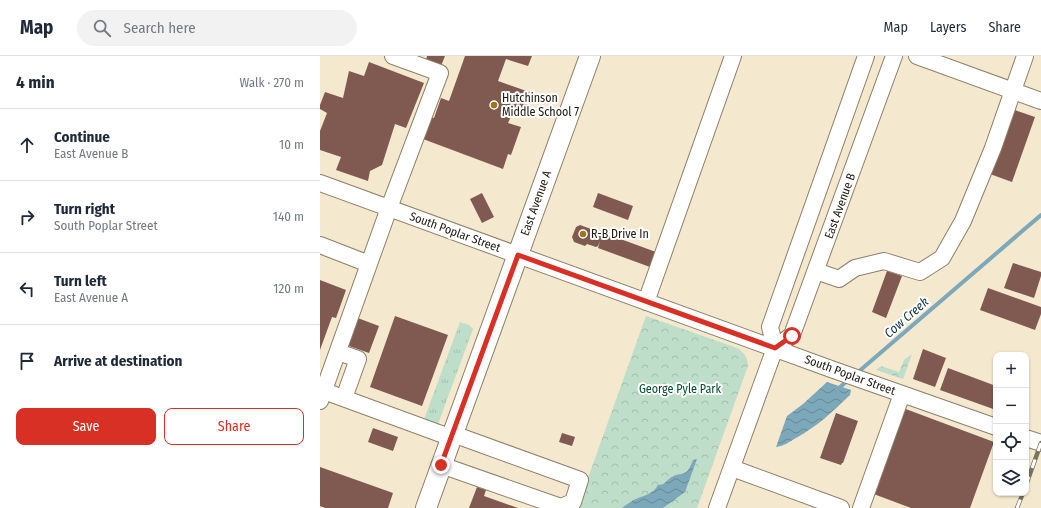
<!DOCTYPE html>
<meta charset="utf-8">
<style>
body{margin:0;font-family:"Fira Sans Condensed",sans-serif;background:#f2f2f3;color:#1f2937}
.controls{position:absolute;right:12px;bottom:12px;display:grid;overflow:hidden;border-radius:8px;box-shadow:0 1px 3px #0004}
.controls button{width:36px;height:36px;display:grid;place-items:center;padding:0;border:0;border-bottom:1px solid #e0e1e3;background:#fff;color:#1f2937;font:20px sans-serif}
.stop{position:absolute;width:12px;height:12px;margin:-9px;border:3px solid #d93025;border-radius:50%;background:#fff}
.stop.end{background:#d93025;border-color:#fff;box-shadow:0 1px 4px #0008}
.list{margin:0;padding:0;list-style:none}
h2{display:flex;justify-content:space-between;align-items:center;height:52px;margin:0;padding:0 16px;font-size:17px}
h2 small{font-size:13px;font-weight:400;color:#747a83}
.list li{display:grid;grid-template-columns:26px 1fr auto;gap:12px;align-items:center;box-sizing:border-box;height:72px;padding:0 16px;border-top:1px solid #e0e1e3}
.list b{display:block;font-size:15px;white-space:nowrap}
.list p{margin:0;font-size:13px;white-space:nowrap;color:#747a83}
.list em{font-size:13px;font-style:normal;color:#747a83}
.actions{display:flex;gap:8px;padding:12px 16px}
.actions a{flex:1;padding:9px 0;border:1px solid #d93025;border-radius:8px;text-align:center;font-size:14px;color:#d93025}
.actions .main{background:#d93025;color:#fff}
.icon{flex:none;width:22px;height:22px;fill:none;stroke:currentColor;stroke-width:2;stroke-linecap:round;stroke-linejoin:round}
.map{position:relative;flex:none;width:721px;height:452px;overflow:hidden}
header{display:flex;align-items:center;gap:24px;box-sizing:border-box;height:56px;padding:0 20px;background:#fff;border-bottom:1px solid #e0e1e3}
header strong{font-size:19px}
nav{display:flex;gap:22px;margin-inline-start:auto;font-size:14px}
.search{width:280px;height:36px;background:#f2f2f3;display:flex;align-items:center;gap:10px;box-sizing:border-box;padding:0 14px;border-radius:22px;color:#747a83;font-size:15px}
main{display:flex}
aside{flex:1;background:#fff}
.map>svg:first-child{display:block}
.grass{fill:url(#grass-tufts)}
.park{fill:url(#park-crowns)}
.water{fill:url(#water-waves)}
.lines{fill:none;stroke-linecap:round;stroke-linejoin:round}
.stream{stroke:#7da8b9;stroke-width:4}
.building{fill:#805a50}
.minor-casing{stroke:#8c8169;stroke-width:18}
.major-casing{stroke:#8c8169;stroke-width:22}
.minor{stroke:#fff;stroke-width:16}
.major{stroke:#fff;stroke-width:20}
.rail-casing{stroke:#7b7363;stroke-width:4.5}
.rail{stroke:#fff;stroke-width:3;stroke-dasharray:9;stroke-linecap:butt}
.route{stroke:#d93025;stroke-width:5}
.poi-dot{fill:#9b7621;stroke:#fff;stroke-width:1.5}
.labels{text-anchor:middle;stroke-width:4;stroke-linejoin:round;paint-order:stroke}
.poi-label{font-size:12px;fill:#1e1a11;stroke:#fff;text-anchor:start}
.street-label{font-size:12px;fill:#1e1a11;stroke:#fff}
.park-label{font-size:12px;fill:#074d2f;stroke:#fff}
.water-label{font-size:13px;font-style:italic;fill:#0f3744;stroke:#fff}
</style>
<header>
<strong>Map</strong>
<div class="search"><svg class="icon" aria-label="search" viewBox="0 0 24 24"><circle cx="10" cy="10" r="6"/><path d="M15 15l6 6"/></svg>Search here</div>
<nav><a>Map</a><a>Layers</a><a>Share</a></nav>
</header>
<main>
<aside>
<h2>4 min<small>Walk · 270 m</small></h2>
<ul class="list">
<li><svg class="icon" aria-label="ahead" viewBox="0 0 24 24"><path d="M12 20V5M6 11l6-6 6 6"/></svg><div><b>Continue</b><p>East Avenue B</p></div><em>10 m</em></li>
<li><svg class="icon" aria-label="right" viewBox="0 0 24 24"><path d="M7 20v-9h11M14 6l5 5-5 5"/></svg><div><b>Turn right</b><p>South Poplar Street</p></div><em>140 m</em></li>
<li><svg class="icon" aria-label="left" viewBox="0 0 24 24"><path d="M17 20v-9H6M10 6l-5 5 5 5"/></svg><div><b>Turn left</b><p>East Avenue A</p></div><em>120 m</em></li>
<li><svg class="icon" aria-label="arrive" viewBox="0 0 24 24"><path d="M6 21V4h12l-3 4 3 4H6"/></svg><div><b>Arrive at destination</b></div></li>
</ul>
<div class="actions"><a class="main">Save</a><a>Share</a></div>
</aside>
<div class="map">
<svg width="721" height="452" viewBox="0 0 721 452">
<defs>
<pattern id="grass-tufts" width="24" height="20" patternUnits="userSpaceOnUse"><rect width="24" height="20" fill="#bedeca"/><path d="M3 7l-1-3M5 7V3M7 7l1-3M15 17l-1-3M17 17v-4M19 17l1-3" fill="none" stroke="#a3beac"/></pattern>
<pattern id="park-crowns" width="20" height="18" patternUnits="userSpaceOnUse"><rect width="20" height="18" fill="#bedeca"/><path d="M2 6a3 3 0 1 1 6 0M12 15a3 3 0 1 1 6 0" fill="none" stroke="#a3beac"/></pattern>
<pattern id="water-waves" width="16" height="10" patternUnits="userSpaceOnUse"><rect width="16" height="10" fill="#7da8b9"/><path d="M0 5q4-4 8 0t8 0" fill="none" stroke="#668895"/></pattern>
</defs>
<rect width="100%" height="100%" fill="#f4e8ce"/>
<!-- grass -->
<path class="grass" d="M140 266 149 269 153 273 118 368 111 369 103 366Z"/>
<!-- park -->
<path class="park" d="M326 260 417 292C424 296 428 302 428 310L377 452H252L259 447Z
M592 298 583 323 556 314 561 310 579 316 584 304Z"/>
<!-- water -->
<path class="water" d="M507 326 531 334 530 339C511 357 499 369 476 382 469 386 464 390 456 391L467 360 483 348Z
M377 403 365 436 343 452H302C306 449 311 445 316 443 325 439 333 438 338 429 344 429 345 426 349 423 362 413 365 425 373 404Z"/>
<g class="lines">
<!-- stream -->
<path class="stream" d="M537 317 721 159
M517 334 528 324"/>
</g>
<!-- building -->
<path class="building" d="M107 0H125L121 10 106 4Z
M145 0H212L208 10 186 3 178 25 212 37 203 62 192 58 188 67 201 71 191 99 188 98 183 113 103 83 111 61 114 62 121 42 129 45Z
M49 6 104 27 86 72 75 68 62 109 50 115 48 125 16 114 21 101 0 94V75L7 57 0 53V49L5 36 23 42 29 15 44 20Z
M692 53 715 61 692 126 670 118Z
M162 137 174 161 162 167 150 143Z
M278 137 313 150 308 164 273 151Z
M260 169 271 173V176L281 179 282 182 284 177 336 196 330 211 278 192 280 185 278 190 276 191 267 188 265 190 254 186 252 181 256 171Z
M693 207 721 216V220L714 242 684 232Z
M567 215 582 220 566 262 552 256Z
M0 224 26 234 16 262 12 261 0 294Z
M668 232 721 251V258L715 274 660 254Z
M75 260 128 279 102 350 50 331Z
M35 261 59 270 49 297 26 289Z
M603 293 626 302 615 331 593 323Z
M628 312 676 330V354L620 334Z
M583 352 674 386 650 452H591L551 437Z
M516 357 538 365 523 407H522L521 409 500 402Z
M53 372 78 381 73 395 48 386Z
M242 377 255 381 252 390 239 386Z
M0 411 73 437 68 452H5L0 450Z
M157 431 166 434 164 440 198 452H149Z"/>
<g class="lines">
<!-- minor casing -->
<g class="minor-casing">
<path id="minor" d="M597 0 721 45
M0 127 511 313 676 371
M0 189 49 208
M496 215 519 223 535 212 564 205 600 216 622 202 643 165 673 92 705 0
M326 246 413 0
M455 292 450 271 546 0
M18 296 38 303 24 342
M4 335 132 382
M0 345 69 152 120 17 73 0
M706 382 721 387
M121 409 241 451 253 446 260 424 133 378
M412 412 521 452
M397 452 455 292 472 279 574 0
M541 452 582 338"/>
</g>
<!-- major casing -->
<g class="major-casing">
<path id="major" d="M106 452 270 0"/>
</g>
<!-- minor -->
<use href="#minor" class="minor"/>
<!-- major -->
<use href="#major" class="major"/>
<!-- rail casing -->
<g class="rail-casing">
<path id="rail" d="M706 429 721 387
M697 452 703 437"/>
</g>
<!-- rail -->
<use href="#rail" class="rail"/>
</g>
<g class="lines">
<!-- route -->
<path class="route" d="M121 409 198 199 455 292 472 280"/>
</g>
<!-- markers -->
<g class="poi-dot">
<circle cx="174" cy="49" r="4"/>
<circle cx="263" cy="178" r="4"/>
</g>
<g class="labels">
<!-- poi labels -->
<g class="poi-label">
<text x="182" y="46">Hutchinson<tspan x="182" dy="14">Middle School 7</tspan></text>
<text x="271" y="182">R-B Drive In</text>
</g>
<!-- street labels -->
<g class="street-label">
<text transform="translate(216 147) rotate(-70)" y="4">East Avenue A</text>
<text transform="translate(520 150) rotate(-70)" y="4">East Avenue B</text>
<text transform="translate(135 176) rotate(20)" y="4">South Poplar Street</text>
<text transform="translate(530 319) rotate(20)" y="4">South Poplar Street</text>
</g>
<!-- park labels -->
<g class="park-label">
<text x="360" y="337">George Pyle Park</text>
</g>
<!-- water labels -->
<g class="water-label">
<text transform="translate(586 261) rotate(-41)" y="5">Cow Creek</text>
</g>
</g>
</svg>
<div class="controls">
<button>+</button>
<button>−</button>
<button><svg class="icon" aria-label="locate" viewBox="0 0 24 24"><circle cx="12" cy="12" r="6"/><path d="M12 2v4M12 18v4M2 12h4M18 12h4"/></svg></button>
<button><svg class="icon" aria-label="layers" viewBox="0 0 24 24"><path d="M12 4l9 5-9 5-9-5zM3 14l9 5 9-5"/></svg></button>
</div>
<div class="stop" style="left:472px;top:280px"></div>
<div class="stop end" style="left:121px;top:409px"></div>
</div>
</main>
